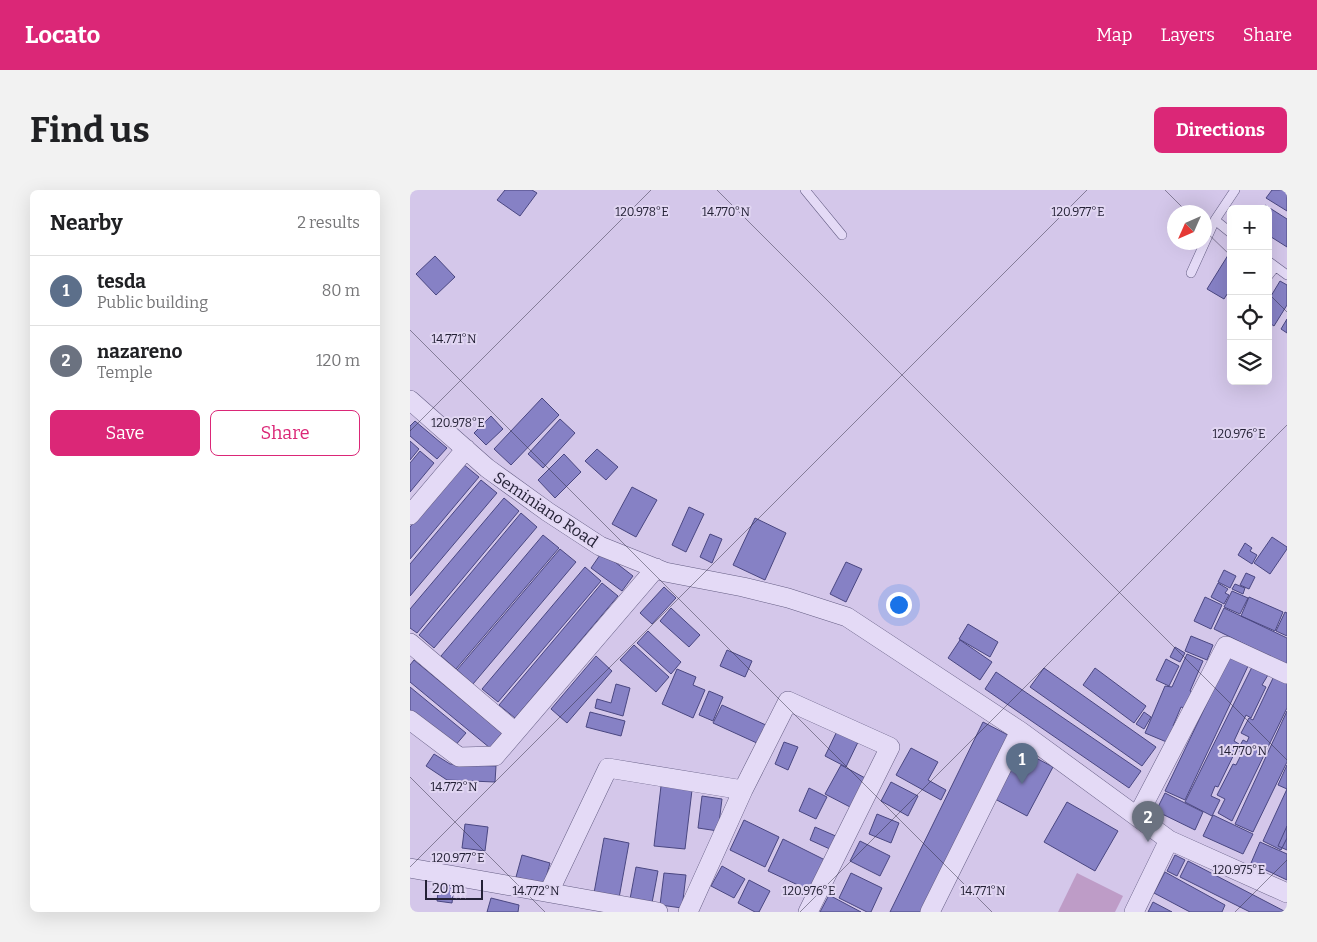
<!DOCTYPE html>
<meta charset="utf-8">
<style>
body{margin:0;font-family:Bitter,serif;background:#f2f2f2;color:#202124}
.controls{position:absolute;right:15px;top:15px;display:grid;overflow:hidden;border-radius:8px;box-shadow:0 5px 20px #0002}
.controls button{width:45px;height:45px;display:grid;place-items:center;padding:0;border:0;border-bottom:1px solid #e0e0e0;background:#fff;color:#202124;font:25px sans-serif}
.compass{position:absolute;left:757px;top:15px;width:45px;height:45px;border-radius:50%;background:#fff;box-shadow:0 5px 20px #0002;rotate:225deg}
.scale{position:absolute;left:15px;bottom:12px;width:58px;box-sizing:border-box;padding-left:5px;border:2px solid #242136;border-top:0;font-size:14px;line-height:18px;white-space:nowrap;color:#242136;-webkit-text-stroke:4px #e1d6f2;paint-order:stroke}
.you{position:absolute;left:488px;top:414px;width:18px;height:18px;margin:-12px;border:4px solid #fff;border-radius:50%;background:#1a73e8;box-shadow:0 0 0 8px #1a73e833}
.badge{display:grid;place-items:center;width:32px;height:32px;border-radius:50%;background:#db2777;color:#fff;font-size:16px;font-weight:700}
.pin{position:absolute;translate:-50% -41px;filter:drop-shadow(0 1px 2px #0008)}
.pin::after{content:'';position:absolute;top:26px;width:18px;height:15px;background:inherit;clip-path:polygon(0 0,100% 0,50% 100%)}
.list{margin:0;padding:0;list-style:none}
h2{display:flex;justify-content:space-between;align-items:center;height:65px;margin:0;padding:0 20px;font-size:21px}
h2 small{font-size:16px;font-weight:400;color:#757577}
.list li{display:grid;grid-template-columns:32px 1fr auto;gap:15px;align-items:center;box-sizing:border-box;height:70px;padding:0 20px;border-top:1px solid #e0e0e0}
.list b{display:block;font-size:19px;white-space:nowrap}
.list p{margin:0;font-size:16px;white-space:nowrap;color:#757577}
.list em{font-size:16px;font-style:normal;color:#757577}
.actions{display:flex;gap:10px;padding:15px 20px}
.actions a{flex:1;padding:11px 0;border:1px solid #db2777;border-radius:8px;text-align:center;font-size:18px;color:#db2777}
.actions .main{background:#db2777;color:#fff}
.icon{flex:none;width:28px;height:28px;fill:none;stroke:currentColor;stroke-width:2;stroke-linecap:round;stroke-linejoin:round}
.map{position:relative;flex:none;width:877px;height:722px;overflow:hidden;border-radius:8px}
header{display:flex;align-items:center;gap:30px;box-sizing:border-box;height:70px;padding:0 25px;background:#db2777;color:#fff}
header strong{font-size:24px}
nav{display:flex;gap:28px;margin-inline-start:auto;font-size:18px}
.intro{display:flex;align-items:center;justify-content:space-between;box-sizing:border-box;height:120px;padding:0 30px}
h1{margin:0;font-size:35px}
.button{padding:12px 22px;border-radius:8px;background:#db2777;color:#fff;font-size:18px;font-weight:700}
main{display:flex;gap:30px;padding:0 30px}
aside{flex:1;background:#fff;border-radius:8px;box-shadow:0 5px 20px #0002}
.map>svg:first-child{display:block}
.green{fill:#be9cc7}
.building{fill:#8681c5;stroke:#4a4781}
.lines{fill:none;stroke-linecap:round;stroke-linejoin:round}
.lane-casing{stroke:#655e84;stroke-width:10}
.street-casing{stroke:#655e84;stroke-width:20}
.lane{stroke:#e4daf6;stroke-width:9}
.street{stroke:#e4daf6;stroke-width:19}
.ticks{fill:none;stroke:#242136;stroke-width:1;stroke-opacity:0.45}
.labels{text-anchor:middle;stroke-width:4;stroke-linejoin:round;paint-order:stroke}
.street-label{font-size:16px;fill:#242136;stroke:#e1d6f2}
.ticks-label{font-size:12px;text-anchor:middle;fill:#242136;stroke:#e1d6f2;stroke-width:4;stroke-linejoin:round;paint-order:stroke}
</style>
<header>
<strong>Locato</strong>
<nav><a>Map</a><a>Layers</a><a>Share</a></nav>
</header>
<div class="intro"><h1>Find us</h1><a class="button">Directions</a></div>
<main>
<aside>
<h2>Nearby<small>2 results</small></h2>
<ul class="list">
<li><span class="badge" style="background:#5c6f8a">1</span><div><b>tesda</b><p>Public building</p></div><em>80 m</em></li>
<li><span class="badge" style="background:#6b7280">2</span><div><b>nazareno</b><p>Temple</p></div><em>120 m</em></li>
</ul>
<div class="actions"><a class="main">Save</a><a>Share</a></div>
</aside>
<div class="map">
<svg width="877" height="722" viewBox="0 0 877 722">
<rect width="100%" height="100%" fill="#d4c7ea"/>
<!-- green -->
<path class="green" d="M667 683 713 706 705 722H648Z"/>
<!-- building -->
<path class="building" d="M95 0H122L127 3 110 26 87 10Z
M862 0H877V21L856 8Z
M855 15 877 29V57L858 45V19H852Z
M820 62 821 98 814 109 797 99Z
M25 66 45 87 26 105 6 84Z
M870 91 877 95V115L864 136 858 132V111Z
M877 129V143L871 139Z
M132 208 149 225 101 275 84 259Z
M81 226 93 239 76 255 64 243Z
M150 229 165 243 133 278 118 264Z
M5 231 37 258 27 269 0 246V236Z
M0 251 9 259 0 270Z
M187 259 208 277 196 290 175 271Z
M10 261 24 273 0 302V273Z
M154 264 171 282 145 308 128 290Z
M53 274 69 287 0 369V337Z
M71 290 87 303 0 406V374Z
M222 297 247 310 226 347 202 334Z
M94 308 109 321 7 443 0 438V419Z
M279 317 294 324 276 362 262 355Z
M111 323 127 337 24 458 9 445Z
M345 328 376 343 355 390 323 375Z
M300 344 312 349 302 373 290 367Z
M133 345 149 358 46 479 31 466Z
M862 347 877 357V359L860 384 844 373Z
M835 353 842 358 840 361 847 365 842 374 828 365Z
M150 359 166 372 63 494 47 480Z
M192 362 223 386 212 401 181 378Z
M436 372 452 379 436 412 420 404Z
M175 377 191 391 88 512 72 499Z
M814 380 826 386 820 398 808 392Z
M836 383 845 387 839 399 830 395Z
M192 393 208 406 105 528 89 515Z
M808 393 818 399 815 403 819 405 814 414 801 407Z
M825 394 835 398 833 404 822 399Z
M254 397 266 408 242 434 230 423Z
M822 401 838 408 830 424 814 417Z
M795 407 812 415 801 439 784 431Z
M839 407 873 422 865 441 831 426Z
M261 418 290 445 279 457 250 431Z
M814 418 877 448V475L804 439Z
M875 422 877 423V446L866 441Z
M558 434 588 452 580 467 549 449Z
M238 441 271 472 261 484 227 453Z
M781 446 803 455 797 470 775 461Z
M550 450 582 472 570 490 538 468Z
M224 455 259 487 246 502 210 470Z
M765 457 775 463 770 472 760 467Z
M317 460 342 471 335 487 310 476Z
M777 464 793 471 780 501 784 503 777 519 771 517 763 536 766 538 759 553 735 543 755 496 762 497Z
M820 465 839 474 775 610 755 601Z
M186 466 202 481 157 533 141 519Z
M756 469 769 476 759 496 746 490Z
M4 470 92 543 80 558 0 492V475Z
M842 477 858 485 852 495 856 497 841 528 836 525 824 551 829 554 808 597 805 596 801 606 810 610 802 626 775 612Z
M634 478 746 557 732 576 620 497Z
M685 478 736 516 724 533 673 495Z
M267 479 286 487 283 495 295 500 283 528 252 514Z
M586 482 731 581 719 598 575 499Z
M864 486 877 492V518L822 631 808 623 815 609 807 605 823 574 826 575 832 563 827 561 833 550 837 552 839 547 831 543 839 528 843 530Z
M206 494 220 498 213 526 185 518 187 509 201 513Z
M0 497 56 543 44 557 0 520Z
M299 501 313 507 303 531 289 525Z
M312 515 358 536 349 554 303 533Z
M877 521V572L843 642 825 634Z
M180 522 215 531 211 546 176 537Z
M734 522 741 527 734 539 726 534Z
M573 532 598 545 511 722H480Z
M429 537 450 548 436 577 415 566Z
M374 552 388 557 378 580 365 574Z
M501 558 528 572 518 590 536 600 531 610 486 585Z
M611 560 643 577 617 626 585 609Z
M24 564 40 574 86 576 85 592 37 590 16 576Z
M431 575 457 589 442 618 415 604Z
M877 575V648L871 660 853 651 877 599 868 595Z
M481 592 508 606 498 626 471 611Z
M251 596 282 600 275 659 244 656Z
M399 598 417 607 406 629 389 621Z
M755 603 793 622 785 640 746 621Z
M292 606 312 609 308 641 288 638Z
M657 612 708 641 685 681 634 652Z
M467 624 489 633 481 653 459 644Z
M803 625 843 644 833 664 793 646Z
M334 630 369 647 355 677 320 660Z
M55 634 78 637 75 661 52 658Z
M877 636V660L868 656Z
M405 637 428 647 422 660 400 650Z
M194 648 219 653 209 708 184 703Z
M373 649 417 671 403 702 358 681Z
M450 651 480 666 470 686 440 671Z
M850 652 877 664V690L841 673Z
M112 665 140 673 134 695 106 687Z
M765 665 775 670 767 686 757 681Z
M778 671 876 722H840L770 687Z
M312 676 335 689 324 708 301 696Z
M226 677 248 681 242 713 220 709Z
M755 682 815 715 812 722H780L744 703Z
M254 683 276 685 272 718 250 715Z
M441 683 472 698 461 722H457L429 708Z
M339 690 360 701 349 722H345L328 713Z
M29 694 44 696 42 713 27 711Z
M419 705 451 722H410Z
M81 708 109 715 108 722H77Z
M743 712 762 722H738Z"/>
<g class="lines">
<!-- lane casing -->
<g class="lane-casing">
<path id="lane" d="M395 0 432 45
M805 30 821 43
M858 71 877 85
M781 83 805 30 825 0
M858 86 865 77"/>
</g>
<!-- street casing -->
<g class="street-casing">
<path id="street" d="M0 210 77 278 138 322 190 356 255 382 333 397 378 408 437 427 610 541 759 650 877 703
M0 325 56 259
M0 453 105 542
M0 530 49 567 85 566 246 378
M727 627 816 456 877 484
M0 678 248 722
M139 702 198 578 333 600
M278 722 333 600 378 511 480 557 398 722
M520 722 610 541
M724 722 759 650"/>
</g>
<!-- lane -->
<use href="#lane" class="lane"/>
<!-- street -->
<use href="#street" class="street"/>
</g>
<!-- ticks -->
<path class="ticks" d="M307 0 877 570M755 0 777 22M794 40 821 66M858 103 877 122M0 140 582 722M0 241 241 0M0 587 135 722M0 677 677 0M390 722 877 235M825 722 877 670"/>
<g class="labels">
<!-- street labels -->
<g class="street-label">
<text transform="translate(136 319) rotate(34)" y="6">Seminiano Road</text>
</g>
</g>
<g class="ticks-label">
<text x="232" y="26">120.978°E</text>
<text x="316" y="26">14.770°N</text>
<text x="668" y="26">120.977°E</text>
<text x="44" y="153">14.771°N</text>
<text x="48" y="237">120.978°E</text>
<text x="829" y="248">120.976°E</text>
<text x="833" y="565">14.770°N</text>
<text x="44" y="601">14.772°N</text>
<text x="48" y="672">120.977°E</text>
<text x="829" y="684">120.975°E</text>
<text x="399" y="705">120.976°E</text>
<text x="126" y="705">14.772°N</text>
<text x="573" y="705">14.771°N</text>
</g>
</svg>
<div class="controls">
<button>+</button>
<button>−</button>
<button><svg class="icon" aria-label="locate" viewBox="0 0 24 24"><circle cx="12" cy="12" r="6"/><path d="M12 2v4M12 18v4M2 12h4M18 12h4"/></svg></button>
<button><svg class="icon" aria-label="layers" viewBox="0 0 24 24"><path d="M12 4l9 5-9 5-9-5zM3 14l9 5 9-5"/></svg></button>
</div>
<svg class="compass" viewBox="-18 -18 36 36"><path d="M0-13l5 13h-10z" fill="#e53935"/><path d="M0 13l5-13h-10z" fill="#757577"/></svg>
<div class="scale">20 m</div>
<div class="you"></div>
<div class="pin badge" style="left:612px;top:594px;background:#5c6f8a">1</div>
<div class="pin badge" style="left:738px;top:652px;background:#6b7280">2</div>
</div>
</main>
